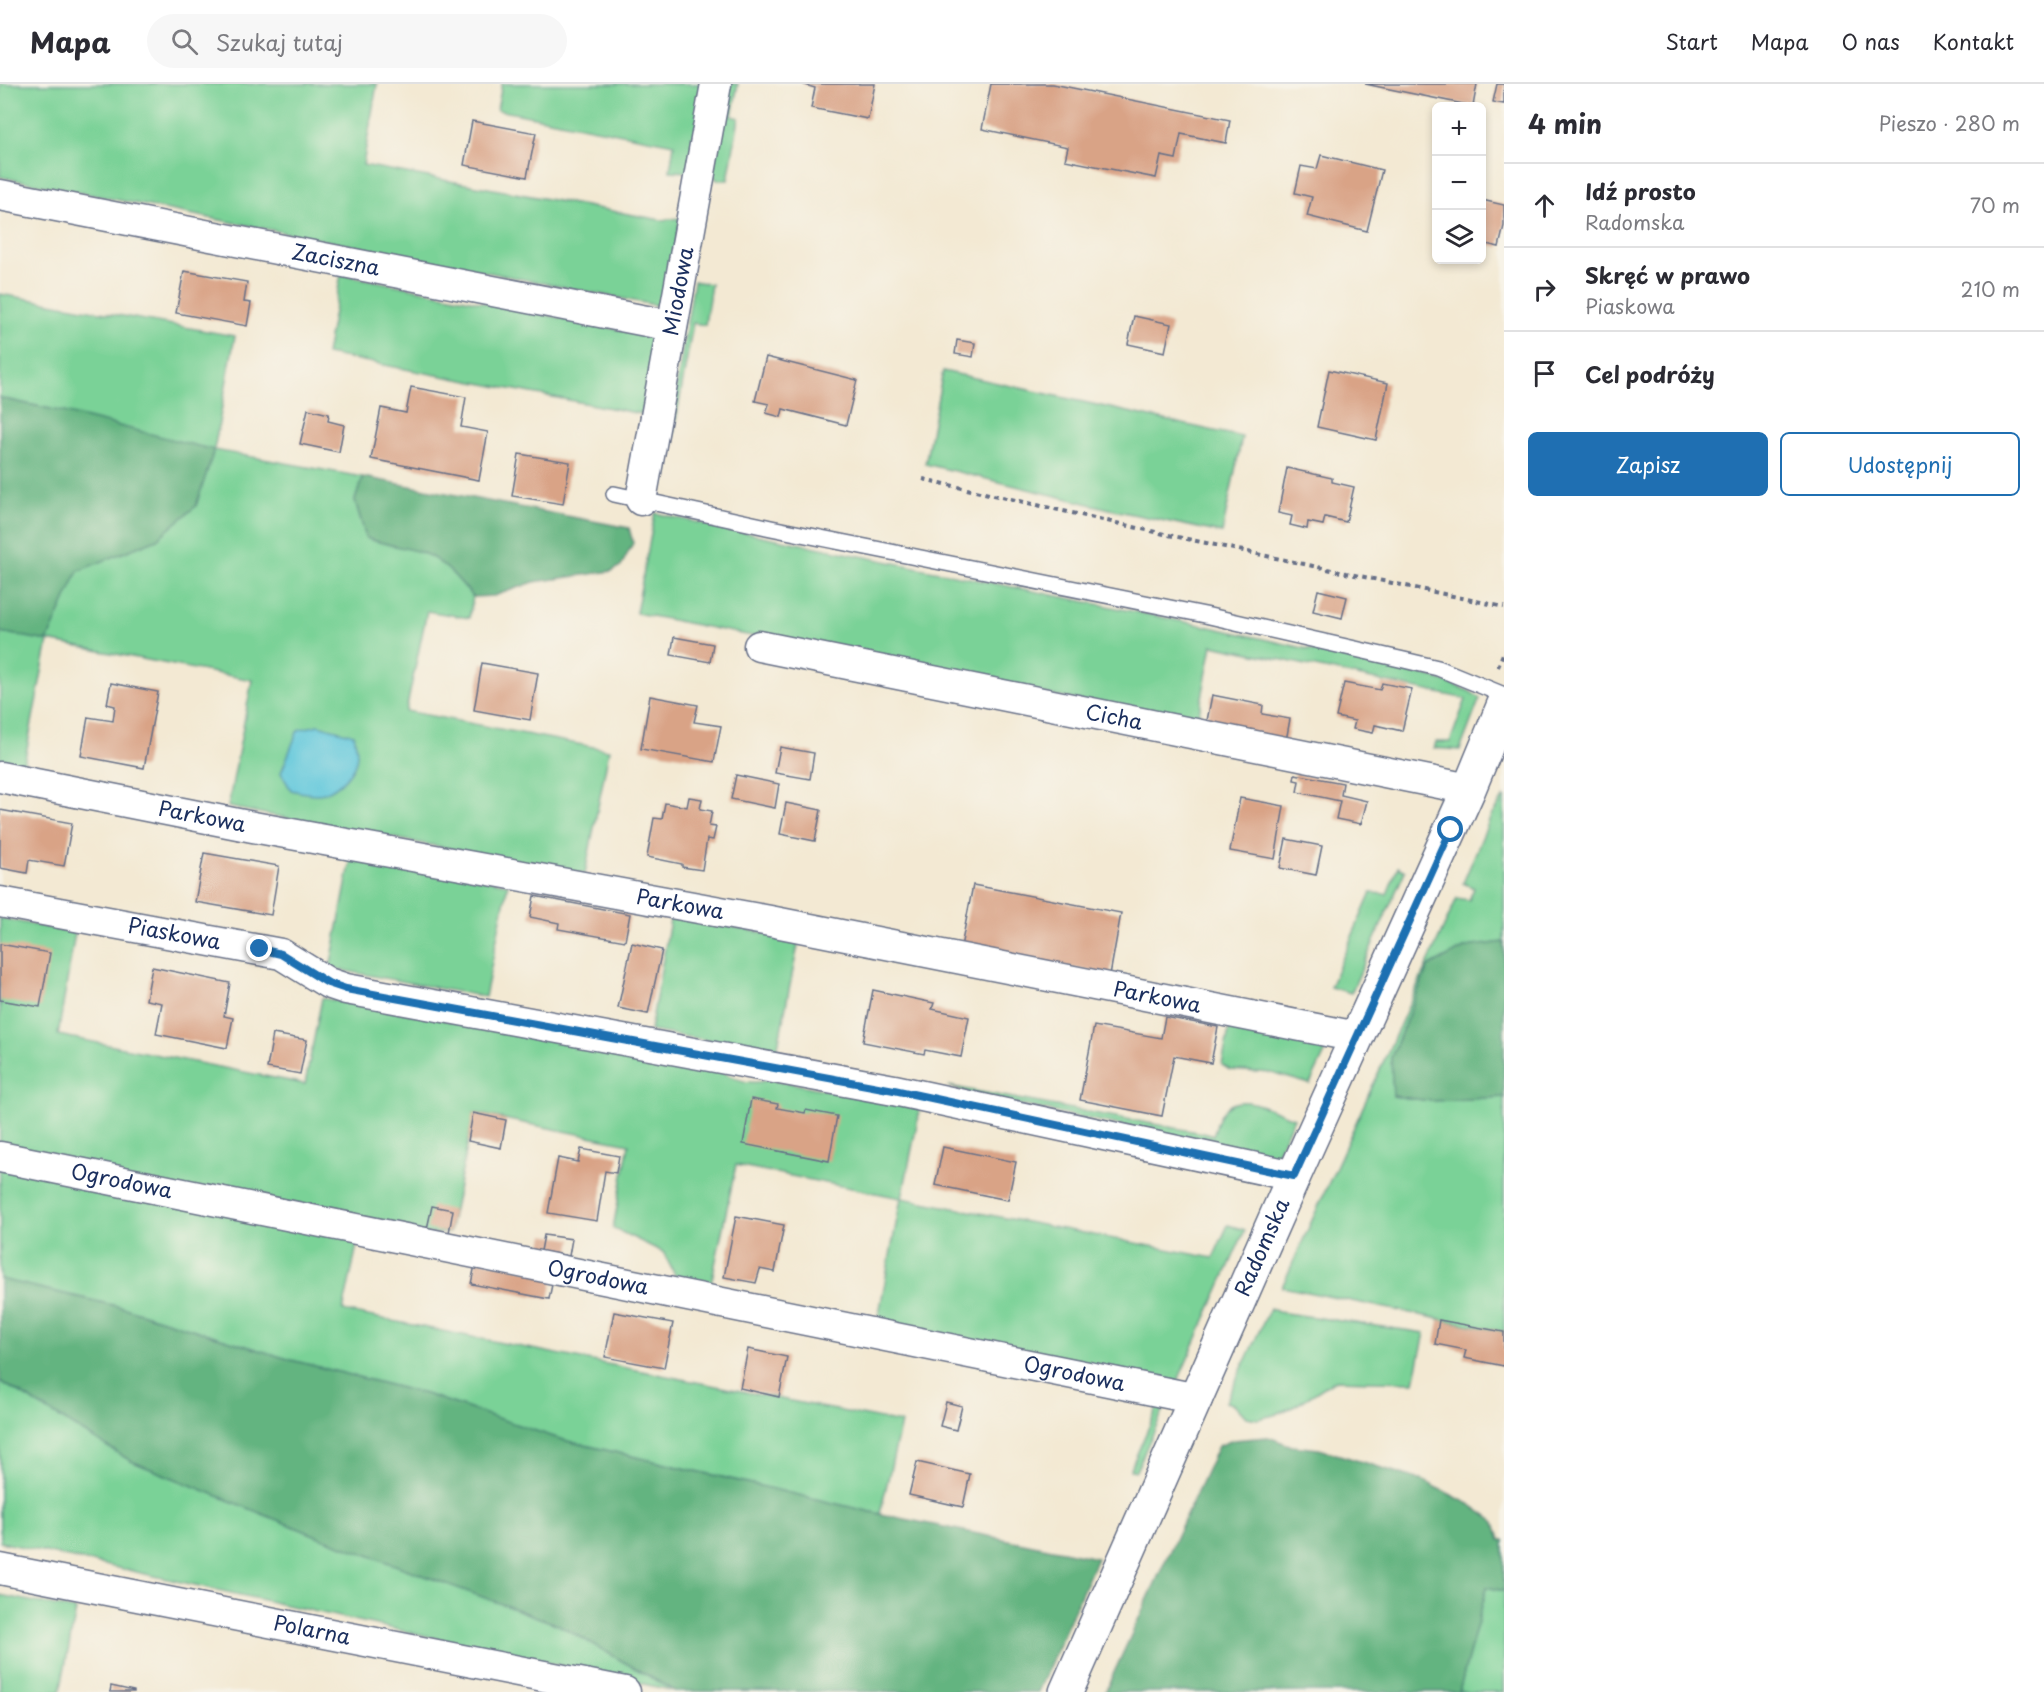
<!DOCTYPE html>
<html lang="pl">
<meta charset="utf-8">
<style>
body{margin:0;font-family:"Playpen Sans",sans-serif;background:#f7f7f7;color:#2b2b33}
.controls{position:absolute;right:18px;top:18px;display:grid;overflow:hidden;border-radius:9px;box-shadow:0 3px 9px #0003}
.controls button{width:54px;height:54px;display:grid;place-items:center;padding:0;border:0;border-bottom:2px solid #e1e1e2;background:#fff;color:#2b2b33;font:30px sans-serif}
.stop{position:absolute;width:18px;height:18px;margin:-14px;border:4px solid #1f6fb2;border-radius:50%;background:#fff}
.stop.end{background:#1f6fb2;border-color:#fff;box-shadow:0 2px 6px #0008}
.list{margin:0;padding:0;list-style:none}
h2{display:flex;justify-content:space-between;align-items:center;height:78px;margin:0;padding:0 24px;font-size:26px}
h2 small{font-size:20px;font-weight:400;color:#7c7c81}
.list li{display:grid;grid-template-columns:39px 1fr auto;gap:18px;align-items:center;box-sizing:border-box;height:84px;padding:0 24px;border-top:2px solid #e1e1e2}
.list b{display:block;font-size:22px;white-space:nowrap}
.list p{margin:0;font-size:20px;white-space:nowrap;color:#7c7c81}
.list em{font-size:20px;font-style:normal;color:#7c7c81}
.actions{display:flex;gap:12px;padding:18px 24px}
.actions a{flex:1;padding:14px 0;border:2px solid #1f6fb2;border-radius:9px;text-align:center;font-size:21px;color:#1f6fb2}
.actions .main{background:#1f6fb2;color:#fff}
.icon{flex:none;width:33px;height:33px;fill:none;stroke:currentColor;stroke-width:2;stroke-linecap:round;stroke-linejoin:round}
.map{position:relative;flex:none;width:1504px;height:1608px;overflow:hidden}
header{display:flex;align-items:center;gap:36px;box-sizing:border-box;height:84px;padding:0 30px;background:#fff;border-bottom:2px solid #e1e1e2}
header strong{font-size:28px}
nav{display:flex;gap:33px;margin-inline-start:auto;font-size:21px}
.search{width:420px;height:54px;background:#f7f7f7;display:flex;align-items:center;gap:15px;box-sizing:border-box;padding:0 21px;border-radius:33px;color:#7c7c81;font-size:22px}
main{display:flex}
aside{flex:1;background:#fff}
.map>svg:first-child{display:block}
.green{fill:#7ad297;stroke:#4a807a;stroke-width:1.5}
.forest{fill:#63b480;stroke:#3f726f;stroke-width:1.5}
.water{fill:#5fc7db;stroke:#3d7b9c;stroke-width:1.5}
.building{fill:#d9a386}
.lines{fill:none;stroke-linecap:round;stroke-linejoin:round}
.lane-casing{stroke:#677087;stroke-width:18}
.street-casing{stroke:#677087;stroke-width:33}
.secondary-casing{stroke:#677087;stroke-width:36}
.path{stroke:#677087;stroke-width:4;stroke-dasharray:4.5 4.5;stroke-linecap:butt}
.lane{stroke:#fff;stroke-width:15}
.street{stroke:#fff;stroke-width:30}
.secondary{stroke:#fff;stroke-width:33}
.route{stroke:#1f6fb2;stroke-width:8}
.labels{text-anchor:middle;stroke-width:4.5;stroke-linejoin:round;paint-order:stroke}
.street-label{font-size:21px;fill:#1b2f5e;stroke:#f7f3e8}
</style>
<header>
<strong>Mapa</strong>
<div class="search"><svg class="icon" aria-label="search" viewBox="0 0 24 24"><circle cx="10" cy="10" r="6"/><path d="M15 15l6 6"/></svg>Szukaj tutaj</div>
<nav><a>Start</a><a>Mapa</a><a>O nas</a><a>Kontakt</a></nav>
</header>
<main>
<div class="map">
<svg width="1504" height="1608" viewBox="0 0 1504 1608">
<rect width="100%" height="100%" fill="#f7f3e8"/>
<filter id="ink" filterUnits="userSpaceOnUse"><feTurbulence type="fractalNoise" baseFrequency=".0167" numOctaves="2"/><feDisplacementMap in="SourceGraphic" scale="12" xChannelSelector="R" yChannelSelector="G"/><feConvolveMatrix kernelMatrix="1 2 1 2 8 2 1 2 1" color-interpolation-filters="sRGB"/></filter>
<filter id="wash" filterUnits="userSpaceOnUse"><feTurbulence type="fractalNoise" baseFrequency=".008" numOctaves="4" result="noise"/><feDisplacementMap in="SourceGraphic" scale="24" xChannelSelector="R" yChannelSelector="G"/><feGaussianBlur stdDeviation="1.35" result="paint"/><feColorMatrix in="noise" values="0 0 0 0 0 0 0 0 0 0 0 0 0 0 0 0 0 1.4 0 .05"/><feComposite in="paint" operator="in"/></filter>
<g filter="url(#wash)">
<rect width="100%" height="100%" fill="#f3e9d3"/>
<!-- green -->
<path class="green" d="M0 0H377L363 81 661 136 680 134 665 223 0 93Z
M502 0H705L689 88 670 87 674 60 497 26Z
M726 0H738L732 32 739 34 728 96H717L713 91Z
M341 190 656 253 642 330 326 270Z
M694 197 711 200 705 241 693 239 672 360 667 358Z
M0 210 235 252 214 366 363 393 355 416 366 454C384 460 402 463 420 468 442 475 459 496 473 513L469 534 427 527 406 627 609 666 585 790 228 723 252 596 48 557 23 685 0 681V548L47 557 78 487 108 474 64 328 0 314Z
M943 287 1242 353 1222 449 1118 427 925 380Z
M655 429 723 444 1215 544 1435 594 1469 607 1480 614 1460 666 1434 664 1436 658H1450L1466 615 1212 561 1197 640 636 529Z
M1504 713V858L1466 863 1428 883 1391 974 1393 1012 1432 1017 1504 1013V1248L1282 1203 1457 814 1469 816 1474 804 1463 799 1491 732Z
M352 770 508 800 485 913 330 884Z
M1398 783 1405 787 1351 909 1330 903 1371 809 1387 810Z
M671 831 799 856 777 967 650 947Z
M0 834 75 849 58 951 305 1000 322 914 719 985C735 997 752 1002 771 995L920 1025 902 1114 1213 1174 1228 1141 1245 1146 1177 1299 877 1240 901 1114 736 1081 711 1200 676 1193 663 1168 613 1144 629 1060 474 1029 449 1149 359 1152 343 1227 901 1339 880 1430 563 1356 425 1310 291 1276 121 1223 0 1195Z
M1230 940 1330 958 1310 1000 1272 989 1230 986 1222 981Z
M948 1002 1213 1051C1216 1044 1218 1035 1222 1029 1239 1004 1273 1028 1294 1034L1275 1073 972 1011Z
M1270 1224 1278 1228 1425 1249 1414 1298 1335 1296 1295 1322 1274 1331 1258 1335 1246 1333 1235 1321 1226 1318Z
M0 1297 131 1377 327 1456 559 1541 675 1607 0 1458Z
M1161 1315 1168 1316 1136 1387 1130 1386Z
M1487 1503 1504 1507V1608H1459Z
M0 1511 76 1526 60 1608H0Z"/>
<!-- forest -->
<path class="forest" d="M0 314 64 328 214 366 196 422 157 455 78 487 47 557 0 548Z
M363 393 629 444 633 459 621 482 612 487 534 498 494 512 473 513C459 496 442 475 420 468 402 463 384 460 366 454L355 416Z
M1504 858V1013L1432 1017 1393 1012 1391 974 1428 883 1466 863Z
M0 1195 121 1223 291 1276 425 1310 563 1356 880 1430 1097 1474 1038 1608 675 1607 559 1541 327 1456 131 1377 0 1297Z
M1268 1353 1292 1362 1319 1365 1346 1373 1424 1397 1471 1421 1495 1438 1500 1456H1504V1507L1487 1503 1459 1608H1105L1218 1362 1233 1356Z"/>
<!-- water -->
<path class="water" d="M318 641 354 651C355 657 357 664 357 670 357 686 339 704 324 709 314 712 301 708 291 706L281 689 298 646Z"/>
<g id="blocks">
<!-- building -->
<path class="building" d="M802 0H875L868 35 811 24 815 4Z
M991 0H1053L1230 36 1226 59 1181 50 1176 75 1161 72 1156 94 1065 76 1068 63 982 45Z
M1365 0H1477L1473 22Z
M1497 0H1504V20L1493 18Z
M472 37 536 49 527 93 464 81Z
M1321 71 1382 86 1367 147 1307 132 1312 113 1295 109 1301 82 1317 85Z
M1482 116 1504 121V142L1499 163 1482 159Z
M184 187 247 198 244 218 251 219 247 242 176 229Z
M1134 232 1171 240 1165 268 1128 260Z
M957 256 975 259 973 273 955 270Z
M766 273 857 296 846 341 783 325 781 333 766 329 769 320 755 317Z
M1329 286 1388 299 1376 356 1317 343Z
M411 303 466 313 461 343 488 348 479 396 371 375 381 324 406 329Z
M308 325 329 330 328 337 344 341 339 368 300 360Z
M519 370 570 378 563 420 512 412Z
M1287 384 1332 394V398L1354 403 1346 438 1325 433 1323 441 1308 438 1307 445 1290 441 1292 432 1278 429Z
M1318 506 1347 513 1342 534 1313 527Z
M674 553 713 560 710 578 671 571Z
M482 579 538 589 530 636 474 626Z
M111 599 158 608 144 684 81 672 88 633 113 637 115 622 107 620Z
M1344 599 1380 606 1382 599 1412 605 1402 647 1375 641 1373 649 1353 645 1355 637 1336 633Z
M1212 611 1263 621 1262 630 1290 635 1286 657 1206 642Z
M650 612 698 621 694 638 721 642 714 678 641 665Z
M780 663 814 669 810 695 775 689Z
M1295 690 1343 699 1341 711 1367 717 1361 740 1336 735 1340 717 1297 708 1299 697 1294 696Z
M736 691 779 700 775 724 731 715Z
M689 713 702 715 700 725 712 727 709 742 716 743 713 756 707 755 702 786 682 783V780L647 773 654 734 662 735 665 719 687 723Z
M1240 714 1284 722 1275 775 1230 767Z
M786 719 821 726 815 757 780 750Z
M0 726 72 739 64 782 29 776 27 789 0 784Z
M1286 755 1322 762 1316 791 1280 784Z
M204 769 279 782 271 831 195 818Z
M973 801 1121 829 1110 891 961 863Z
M534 812 630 830 625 857 558 845 559 839 530 833Z
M632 859 662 866 648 930 618 924Z
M0 860 50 869 40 923 0 916Z
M152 883 230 899 224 932 233 934 227 964 156 950 162 919 146 916Z
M873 906 934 919 932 925 969 933 961 973 925 966 924 970 863 958Z
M1165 933 1218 943 1211 979 1174 972 1162 1032 1080 1016 1094 942 1161 954Z
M273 950 307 956 300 990 267 984Z
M751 1015 778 1020 777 1024 805 1029 806 1026 837 1032 829 1077 743 1060Z
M473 1029 506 1036 501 1064 468 1057Z
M943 1063 1016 1078 1008 1116 935 1101Z
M581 1065 619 1072 616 1089 605 1087 597 1137 548 1129 558 1074 578 1078Z
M432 1122 453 1126 449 1149 427 1145Z
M736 1132 784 1141 775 1188 760 1185 756 1199 724 1193Z
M544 1151 572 1155 569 1172 541 1167Z
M476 1176 554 1191 549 1215 471 1200Z
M614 1228 673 1239 664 1284 605 1273Z
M1439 1236 1504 1248V1282L1464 1274 1466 1266 1435 1260Z
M748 1265 787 1273 779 1313 740 1304Z
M946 1318 962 1322 956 1346 940 1342Z
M917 1378 970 1390 963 1423 909 1411Z
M111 1602 134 1607V1608H110Z"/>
</g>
</g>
<g filter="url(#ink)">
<use href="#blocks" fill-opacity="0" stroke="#677087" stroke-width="1.5"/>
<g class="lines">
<!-- lane casing -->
<g class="lane-casing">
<path id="lane" d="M614 410 771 444 1205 531 1404 576 1438 584 1504 611"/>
</g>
<!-- street casing -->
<g class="street-casing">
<g id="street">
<path id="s1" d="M0 111 672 242"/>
<path id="s2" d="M641 416 716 0"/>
<path id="s3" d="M759 562 1469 705"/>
<path id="s4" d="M0 693 253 743 770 837 1357 953"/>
<path id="s5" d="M0 818 281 870 328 899 346 905 894 1006 1294 1092"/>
<path id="s6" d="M0 1073 1197 1315"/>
<path id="s7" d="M0 1485 625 1608"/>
</g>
</g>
<!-- secondary casing -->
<g class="secondary-casing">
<g id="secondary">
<path id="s8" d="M1066 1608 1294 1092 1469 705 1504 620"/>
</g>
</g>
<!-- path -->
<path class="path" d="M923 395 1164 450 1504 523
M1498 583 1504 567"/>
<!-- lane -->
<use href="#lane" class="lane"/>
<!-- street -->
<use href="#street" class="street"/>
<!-- secondary -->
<use href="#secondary" class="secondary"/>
</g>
</g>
<g class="lines" filter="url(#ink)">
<!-- route -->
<path class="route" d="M260 865 281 870 328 899 346 905 894 1006 1294 1092 1451 746"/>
</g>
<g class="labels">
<!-- street labels -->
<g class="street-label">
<text dy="7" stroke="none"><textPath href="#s1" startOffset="342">Zaciszna</textPath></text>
<text dy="7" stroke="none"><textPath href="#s2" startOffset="212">Miodowa</textPath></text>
<text dy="7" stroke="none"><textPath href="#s3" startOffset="362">Cicha</textPath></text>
<text dy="7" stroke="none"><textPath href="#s4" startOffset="206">Parkowa</textPath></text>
<text dy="7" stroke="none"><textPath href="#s4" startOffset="692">Parkowa</textPath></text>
<text dy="7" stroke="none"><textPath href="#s5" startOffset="177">Piaskowa</textPath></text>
<text dy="7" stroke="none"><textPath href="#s4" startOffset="1178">Parkowa</textPath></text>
<text dy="7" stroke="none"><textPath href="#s6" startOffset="124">Ogrodowa</textPath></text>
<text dy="7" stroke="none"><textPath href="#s8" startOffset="486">Radomska</textPath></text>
<text dy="7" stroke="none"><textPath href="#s6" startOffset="610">Ogrodowa</textPath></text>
<text dy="7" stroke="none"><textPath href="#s6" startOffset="1096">Ogrodowa</textPath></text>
<text dy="7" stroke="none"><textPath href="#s7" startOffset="318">Polarna</textPath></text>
</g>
</g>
</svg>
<div class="controls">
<button>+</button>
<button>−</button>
<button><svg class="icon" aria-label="layers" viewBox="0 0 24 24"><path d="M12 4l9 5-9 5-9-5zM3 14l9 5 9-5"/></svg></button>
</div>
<div class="stop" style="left:1451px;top:746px"></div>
<div class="stop end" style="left:260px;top:865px"></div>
</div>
<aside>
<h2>4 min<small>Pieszo · 280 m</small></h2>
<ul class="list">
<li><svg class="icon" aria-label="ahead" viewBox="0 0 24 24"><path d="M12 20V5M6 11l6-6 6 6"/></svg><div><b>Idź prosto</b><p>Radomska</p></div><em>70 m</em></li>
<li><svg class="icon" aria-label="right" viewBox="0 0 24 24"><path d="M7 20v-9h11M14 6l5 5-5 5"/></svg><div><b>Skręć w prawo</b><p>Piaskowa</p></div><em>210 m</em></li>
<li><svg class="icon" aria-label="arrive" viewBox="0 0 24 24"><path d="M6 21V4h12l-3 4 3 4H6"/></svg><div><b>Cel podróży</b></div></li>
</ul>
<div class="actions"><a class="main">Zapisz</a><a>Udostępnij</a></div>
</aside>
</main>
